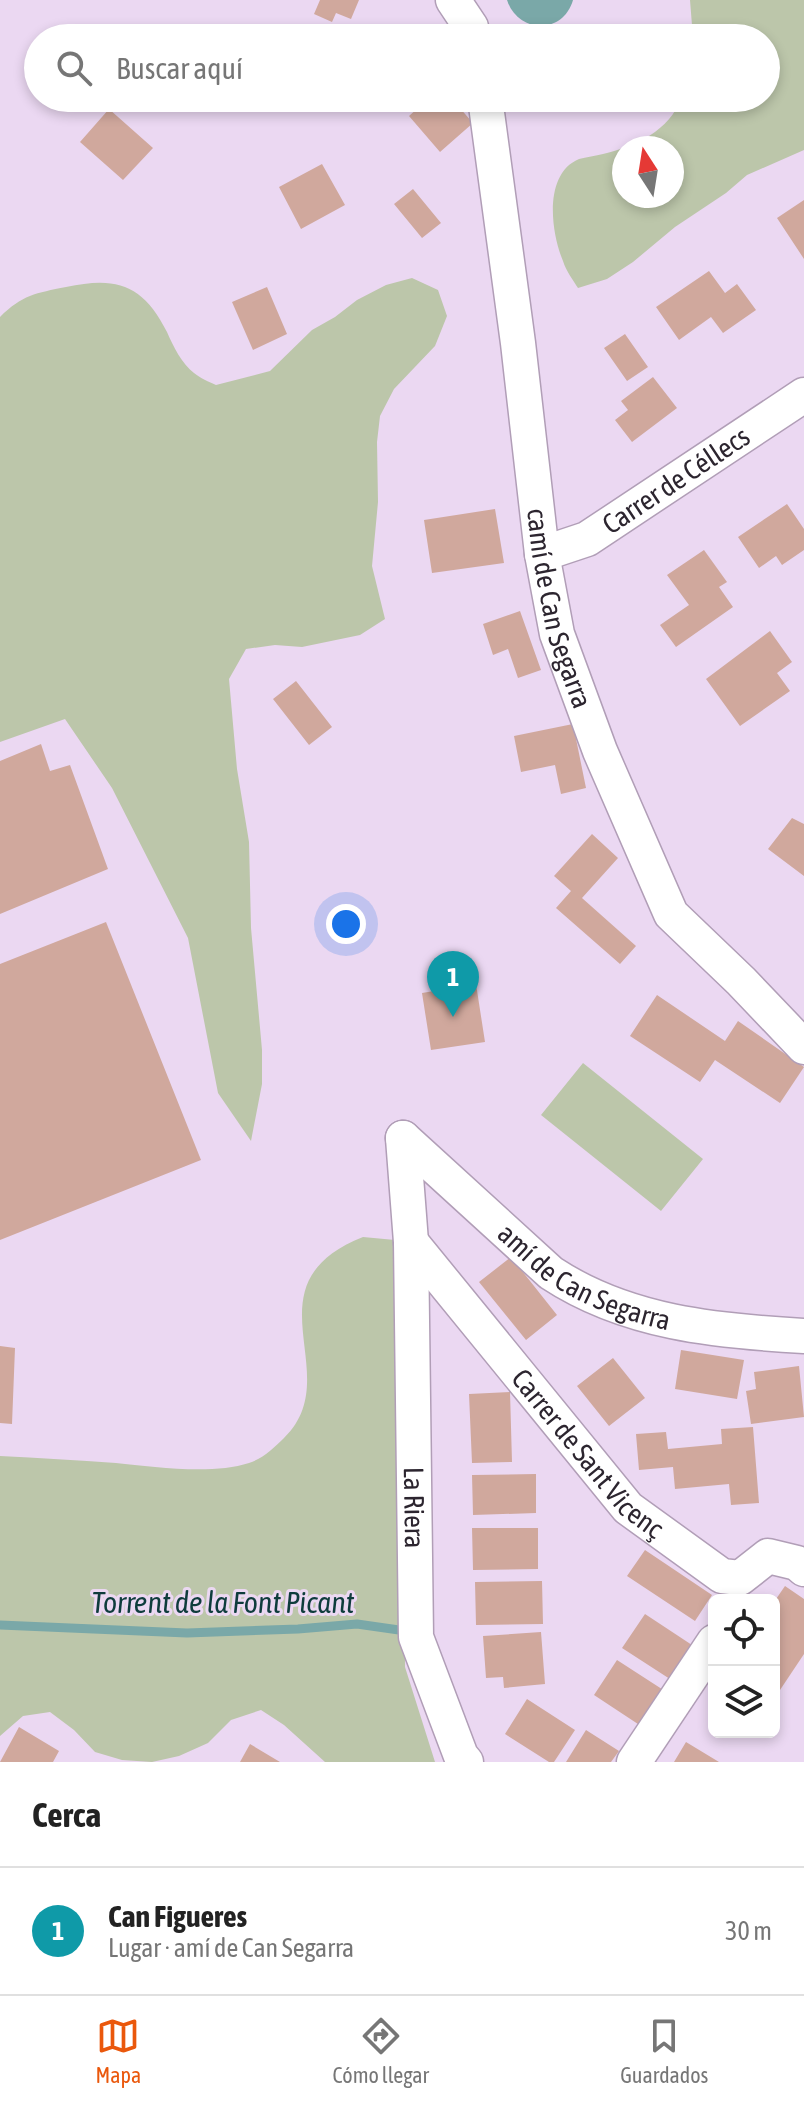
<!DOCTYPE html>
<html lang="es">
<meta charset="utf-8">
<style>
body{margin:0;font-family:"Asap Condensed",sans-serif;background:#f6f6f6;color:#222}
.controls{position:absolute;right:24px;bottom:24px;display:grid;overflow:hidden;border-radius:12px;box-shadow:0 4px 12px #0003}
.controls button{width:72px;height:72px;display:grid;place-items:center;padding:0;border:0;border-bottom:2px solid #e0e0e0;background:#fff;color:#222;font:40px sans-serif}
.compass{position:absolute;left:612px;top:136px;width:72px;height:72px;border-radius:50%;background:#fff;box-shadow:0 4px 12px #0003;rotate:348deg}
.you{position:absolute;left:346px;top:924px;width:28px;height:28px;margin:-20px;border:6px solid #fff;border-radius:50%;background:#1a73e8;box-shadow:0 0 0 12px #1a73e833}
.badge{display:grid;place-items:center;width:52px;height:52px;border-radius:50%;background:#ea580c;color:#fff;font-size:26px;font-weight:700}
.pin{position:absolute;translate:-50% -66px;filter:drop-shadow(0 2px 4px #0008)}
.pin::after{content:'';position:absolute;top:42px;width:28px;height:24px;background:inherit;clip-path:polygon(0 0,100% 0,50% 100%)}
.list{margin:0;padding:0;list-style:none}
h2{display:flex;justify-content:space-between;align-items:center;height:104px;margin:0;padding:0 32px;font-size:34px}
h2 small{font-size:26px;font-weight:400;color:#767676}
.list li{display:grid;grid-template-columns:52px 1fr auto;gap:24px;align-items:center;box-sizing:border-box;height:128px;padding:0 32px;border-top:2px solid #e0e0e0}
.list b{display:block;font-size:30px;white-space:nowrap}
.list p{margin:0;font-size:26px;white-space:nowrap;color:#767676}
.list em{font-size:26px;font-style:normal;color:#767676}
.icon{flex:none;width:44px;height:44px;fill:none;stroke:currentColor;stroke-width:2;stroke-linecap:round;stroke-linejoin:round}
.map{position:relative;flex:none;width:804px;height:1762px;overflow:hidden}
.search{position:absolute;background:#fff;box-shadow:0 4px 12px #0003;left:24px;right:24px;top:24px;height:88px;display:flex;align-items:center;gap:20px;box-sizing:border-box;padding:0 28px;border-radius:44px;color:#767676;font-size:30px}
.sheet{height:232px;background:#fff}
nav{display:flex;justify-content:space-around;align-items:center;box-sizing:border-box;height:112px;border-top:2px solid #e0e0e0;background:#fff;font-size:22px;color:#767676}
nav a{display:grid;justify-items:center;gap:4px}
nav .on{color:#ea580c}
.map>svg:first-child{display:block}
.green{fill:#bcc6aa;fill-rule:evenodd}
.water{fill:#7aa8a8}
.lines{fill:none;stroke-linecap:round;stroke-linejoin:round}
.stream{stroke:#7aa8a8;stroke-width:9}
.building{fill:#d0a89d}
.minor-casing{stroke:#b19eb7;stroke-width:37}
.minor{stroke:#fff;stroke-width:34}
.labels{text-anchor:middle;stroke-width:6;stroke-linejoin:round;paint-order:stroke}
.street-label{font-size:28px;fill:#2c252f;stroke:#ebd8f2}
.water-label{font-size:30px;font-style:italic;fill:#0e3c3c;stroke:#ebd8f2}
</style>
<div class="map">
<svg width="804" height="1762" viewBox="0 0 804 1762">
<rect width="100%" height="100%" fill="#ebd8f2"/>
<!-- green -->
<path class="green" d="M690 0H804V150L747 175 726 193 675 227 633 262 607 279 578 288C573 280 566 271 563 261 551 233 543 174 579 159 586 157 596 156 603 154 635 146 670 131 681 98H766V38H693ZM672 148V196H624V148Z
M412 278 438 290 447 316 435 346 394 389 380 416 377 442 378 502 372 566 385 619 360 635 302 647 275 645 246 649 229 679 237 769 249 842 251 928 262 1050V1084L251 1141 218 1093 188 938 112 788 65 719 0 742V317C22 295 36 293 66 287 116 276 143 284 167 332 173 346 182 364 194 373 200 378 209 382 216 385L270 371 312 330 335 317 357 300 386 285Z
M583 1063 703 1159 661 1211 541 1115Z
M363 1237 395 1240 404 1493 405 1667 435 1762H325L284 1725 261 1710 231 1720 208 1743 179 1756 152 1762 122 1760 95 1752 74 1730 50 1712 23 1716 0 1736V1456C39 1458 77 1460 116 1463 154 1467 213 1475 249 1463 262 1459 274 1448 284 1438 349 1375 243 1285 363 1237Z"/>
<!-- water -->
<path class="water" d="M507 0H573C563 35 518 34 507 0Z"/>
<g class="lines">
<!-- stream -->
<path class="stream" d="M0 1625 187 1633 298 1629 357 1624 399 1630"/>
</g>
<!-- building -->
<path class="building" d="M320 0H359L351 19 336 13 332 22 314 14Z
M429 98H451L473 123 440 152 409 116Z
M109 109 153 148 123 180 80 142Z
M322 164 345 205 301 229 279 187Z
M413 189 441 223 422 238 394 204Z
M804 200V259L777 218Z
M709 271 725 293 737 284 756 310 723 333 711 317 679 340 656 307Z
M267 287 287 334 253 350 232 302Z
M625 334 648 367 627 381 604 348Z
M653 377 677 408 632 442 615 420 628 410 621 401Z
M787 504 804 529V550L782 565 776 556 759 568 738 537Z
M495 509 504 563 432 573 424 520Z
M704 550 727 582 719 587 733 607 676 647 660 625 689 605 667 575Z
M520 611 541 670 518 678 508 649 493 655 483 624Z
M770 631 792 662 777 673 790 691 740 726 706 679Z
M296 681 332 727 309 745 273 699Z
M573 724 586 788 561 794 555 765 521 772 514 736Z
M41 744 50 771 70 765 108 869 0 914V761Z
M792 818 804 824V876L768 849Z
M592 834 618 858 582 898 636 946 620 964 556 908 571 891 554 876Z
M106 922 201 1160 0 1240V964Z
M476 984 485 1042 431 1050 422 993Z
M657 995 725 1041 738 1021 804 1067 780 1103 715 1060 700 1082 630 1036Z
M511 1257 557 1315 526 1340 479 1282Z
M0 1346 15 1348 12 1424 0 1423Z
M681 1350 744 1360 737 1399 675 1389Z
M613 1358 645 1398 609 1426 577 1386Z
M799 1366 804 1417 751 1424 746 1391 756 1389 754 1372Z
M510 1392 512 1462 472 1463 469 1394Z
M753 1427 759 1503 731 1505 729 1484 675 1489 673 1467 639 1470 636 1434 666 1432 668 1449 722 1444 721 1429Z
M536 1474V1513L473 1515 472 1475Z
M472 1528H538V1569L473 1570Z
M645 1550 712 1595 695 1621 627 1576Z
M542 1581 543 1624 476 1625 475 1582Z
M785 1586 804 1599V1654L774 1699V1602Z
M645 1614 695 1647 673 1681 622 1648Z
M541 1632 545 1684 504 1688 503 1677 486 1678 483 1636Z
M617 1660 668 1693 644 1728 594 1695Z
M527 1699 575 1730 554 1762H549L505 1734Z
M19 1727 59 1751 53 1762H0Z
M586 1730 619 1751 611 1762H566Z
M686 1742 719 1762H674Z
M250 1744 280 1762H240Z"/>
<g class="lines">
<!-- minor casing -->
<g class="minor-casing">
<g id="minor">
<path d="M453 0 471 27 473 38"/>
<path id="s1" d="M485 98 518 343 542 554 557 634 600 751 671 914 741 981 804 1047"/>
<path id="s2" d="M542 554 587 539 804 395"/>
<path id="s3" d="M403 1138 411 1242 416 1637 461 1756 466 1762"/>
<path id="s4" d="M403 1138 551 1273C627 1323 716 1331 804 1336"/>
<path id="s5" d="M411 1242 628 1508 722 1576 740 1578 768 1556 797 1563 804 1569"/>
<path d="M634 1762 714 1642"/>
</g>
</g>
<!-- minor -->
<use href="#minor" class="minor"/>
</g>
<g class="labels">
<!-- street labels -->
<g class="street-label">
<text dy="10" stroke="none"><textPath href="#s2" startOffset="154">Carrer de Céllecs</textPath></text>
<text dy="10" stroke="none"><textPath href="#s1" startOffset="516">camí de Can Segarra</textPath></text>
<text dy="10" stroke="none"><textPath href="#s4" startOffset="232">amí de Can Segarra</textPath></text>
<text dy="10" stroke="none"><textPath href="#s5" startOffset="276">Carrer de Sant Vicenç</textPath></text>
<text dy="10" stroke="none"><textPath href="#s3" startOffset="370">La Riera</textPath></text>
</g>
<!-- water labels -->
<g class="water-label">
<text x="223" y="1613">Torrent de la Font Picant</text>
</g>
</g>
</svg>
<div class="controls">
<button><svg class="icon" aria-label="locate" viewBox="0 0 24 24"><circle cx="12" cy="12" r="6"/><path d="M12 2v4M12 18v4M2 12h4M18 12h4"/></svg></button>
<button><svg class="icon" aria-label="layers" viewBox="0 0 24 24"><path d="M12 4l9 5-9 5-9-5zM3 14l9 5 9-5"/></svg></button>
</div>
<svg class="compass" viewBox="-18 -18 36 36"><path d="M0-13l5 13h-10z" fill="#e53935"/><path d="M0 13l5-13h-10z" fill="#767676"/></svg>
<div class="you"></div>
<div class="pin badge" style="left:453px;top:1017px;background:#0f9aa8">1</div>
<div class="search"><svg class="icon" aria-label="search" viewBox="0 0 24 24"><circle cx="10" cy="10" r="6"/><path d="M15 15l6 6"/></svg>Buscar aquí</div>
</div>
<section class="sheet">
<h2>Cerca<small></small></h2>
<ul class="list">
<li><span class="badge" style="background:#0f9aa8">1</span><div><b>Can Figueres</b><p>Lugar · amí de Can Segarra</p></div><em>30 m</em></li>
</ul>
</section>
<nav>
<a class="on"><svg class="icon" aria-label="map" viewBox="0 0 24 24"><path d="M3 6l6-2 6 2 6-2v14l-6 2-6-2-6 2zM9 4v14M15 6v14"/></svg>Mapa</a>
<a><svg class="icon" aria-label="directions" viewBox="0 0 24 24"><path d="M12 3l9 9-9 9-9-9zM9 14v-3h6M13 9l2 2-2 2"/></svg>Cómo llegar</a>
<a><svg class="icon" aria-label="saved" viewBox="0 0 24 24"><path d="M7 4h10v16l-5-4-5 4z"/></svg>Guardados</a>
</nav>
